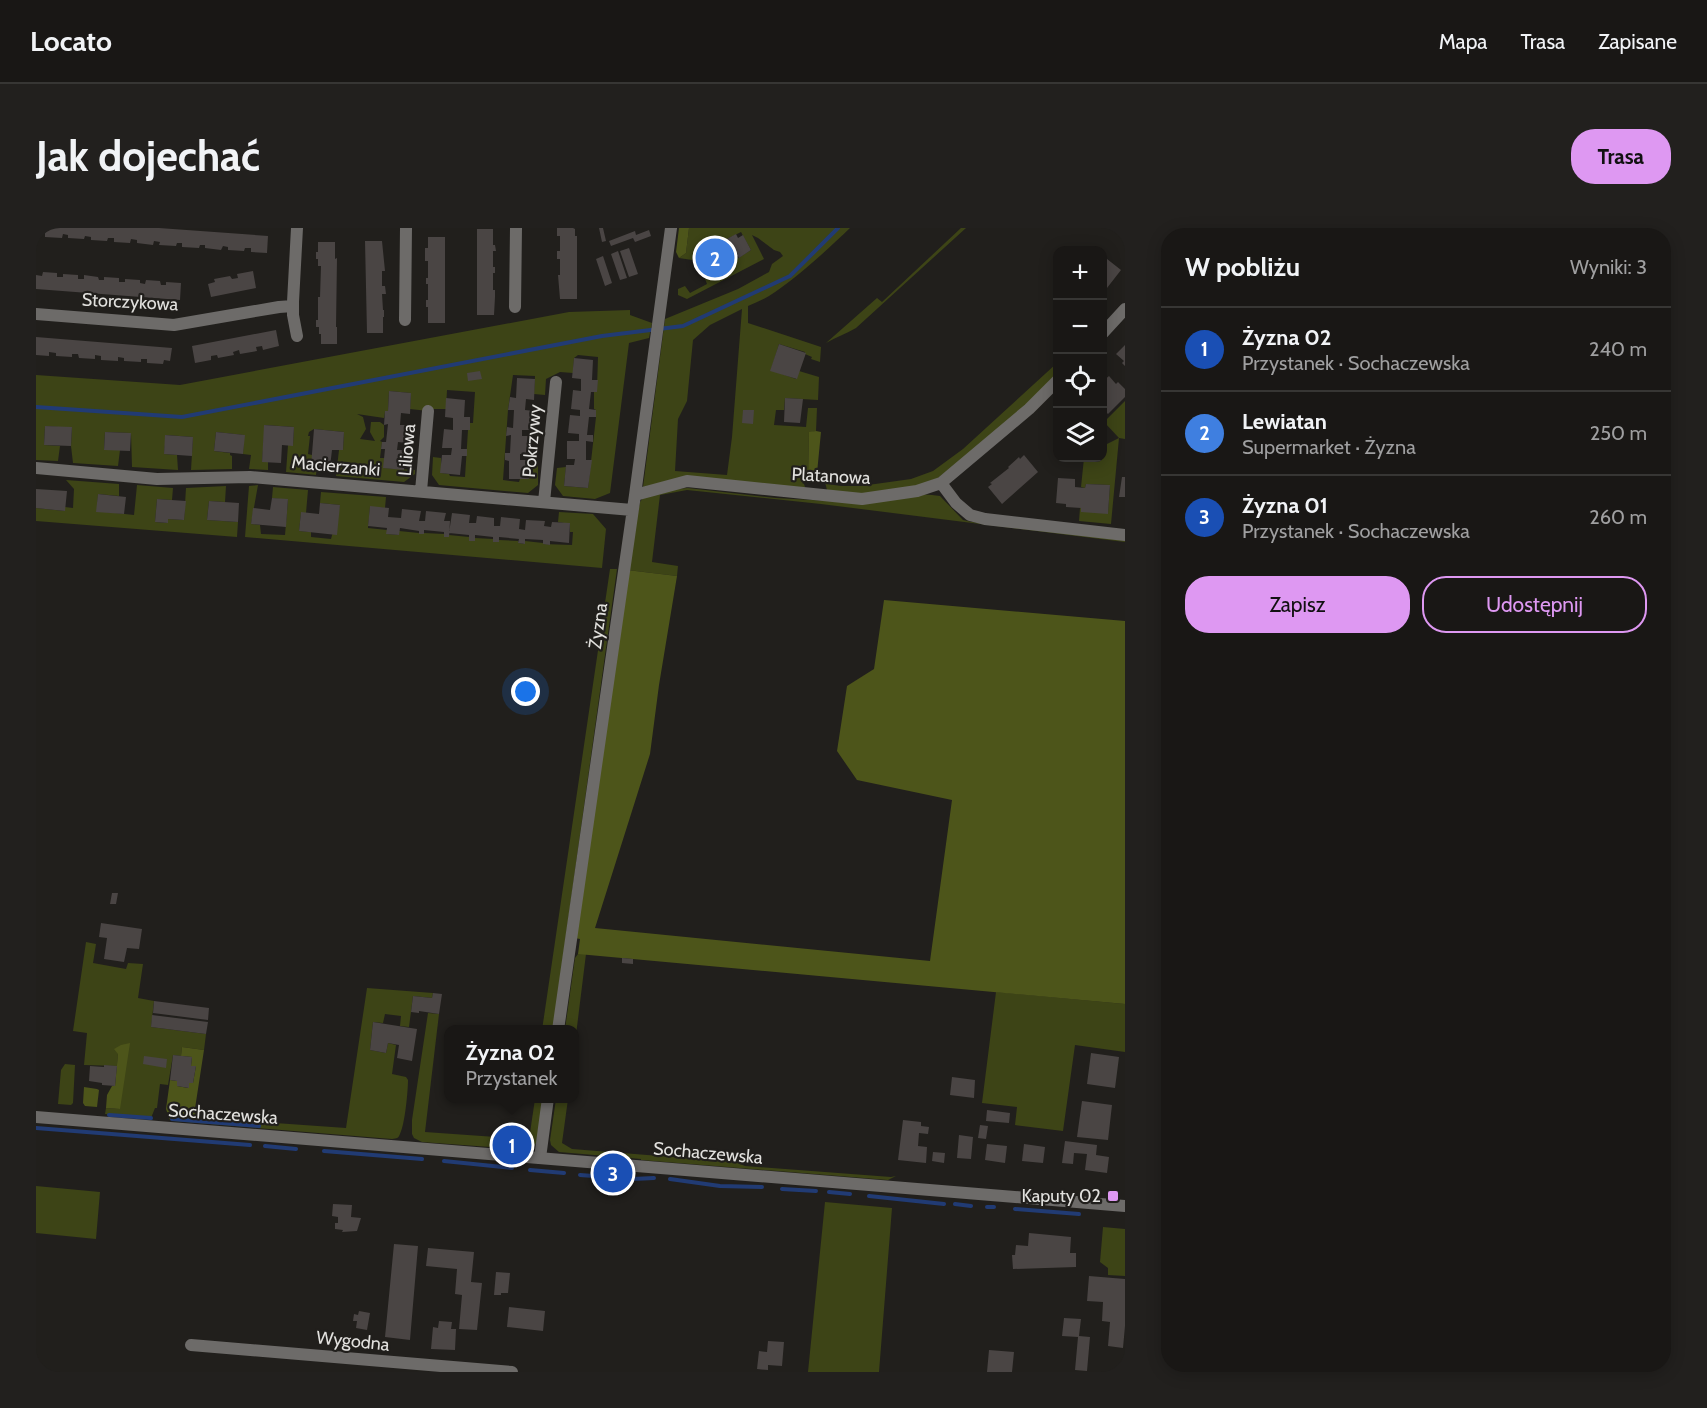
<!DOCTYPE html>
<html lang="pl">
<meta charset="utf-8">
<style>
body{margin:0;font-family:Cabin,sans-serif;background:#22201e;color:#f1f3f6}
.controls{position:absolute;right:18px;top:18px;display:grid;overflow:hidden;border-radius:12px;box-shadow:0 3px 15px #0003}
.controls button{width:54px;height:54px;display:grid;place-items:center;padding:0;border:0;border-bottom:2px solid #373634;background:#191715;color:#f1f3f6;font:30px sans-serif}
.you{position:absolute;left:490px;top:464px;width:21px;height:21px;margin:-15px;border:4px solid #fff;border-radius:50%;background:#1a73e8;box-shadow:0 0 0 9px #1a73e833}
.badge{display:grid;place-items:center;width:39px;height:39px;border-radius:50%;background:#de98f2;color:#fff;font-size:20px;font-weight:700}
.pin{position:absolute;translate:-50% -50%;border:3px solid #fff;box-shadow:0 2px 6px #0006}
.popup{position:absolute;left:408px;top:797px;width:135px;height:78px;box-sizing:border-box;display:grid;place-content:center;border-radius:12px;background:#191715;filter:drop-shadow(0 2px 4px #0005);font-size:20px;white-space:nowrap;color:#9f9fa0}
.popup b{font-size:22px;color:#f1f3f6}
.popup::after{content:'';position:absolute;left:50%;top:100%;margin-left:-12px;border:12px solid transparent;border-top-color:#191715}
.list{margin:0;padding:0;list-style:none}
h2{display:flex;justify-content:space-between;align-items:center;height:78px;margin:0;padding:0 24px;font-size:26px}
h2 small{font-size:20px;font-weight:400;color:#9f9fa0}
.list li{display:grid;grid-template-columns:39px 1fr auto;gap:18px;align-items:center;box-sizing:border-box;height:84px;padding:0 24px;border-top:2px solid #373634}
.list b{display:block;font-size:22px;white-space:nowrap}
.list p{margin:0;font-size:20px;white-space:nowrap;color:#9f9fa0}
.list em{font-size:20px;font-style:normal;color:#9f9fa0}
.actions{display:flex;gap:12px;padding:18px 24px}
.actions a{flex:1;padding:14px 0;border:2px solid #de98f2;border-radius:24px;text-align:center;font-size:21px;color:#de98f2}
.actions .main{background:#de98f2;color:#111}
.icon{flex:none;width:33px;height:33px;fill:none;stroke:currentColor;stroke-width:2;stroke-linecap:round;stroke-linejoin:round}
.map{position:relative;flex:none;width:1089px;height:1144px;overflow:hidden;border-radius:24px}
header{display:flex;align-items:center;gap:36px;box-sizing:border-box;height:84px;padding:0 30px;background:#191715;border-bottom:2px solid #373634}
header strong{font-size:28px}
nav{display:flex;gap:33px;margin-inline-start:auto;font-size:21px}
.intro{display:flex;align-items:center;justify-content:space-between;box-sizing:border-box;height:144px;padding:0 36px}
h1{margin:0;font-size:42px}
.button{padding:15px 27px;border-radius:24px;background:#de98f2;color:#111;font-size:21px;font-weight:700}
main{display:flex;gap:36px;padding:0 36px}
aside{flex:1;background:#191715;border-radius:24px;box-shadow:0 3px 15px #0003}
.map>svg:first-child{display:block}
.green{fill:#3d4416;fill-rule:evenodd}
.forest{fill:#4d551a}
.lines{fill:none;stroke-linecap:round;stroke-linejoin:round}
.stream{stroke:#213b74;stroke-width:4}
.building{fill:#4a4544}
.minor{stroke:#6d6b69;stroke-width:12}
.tertiary{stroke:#6d6b69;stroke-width:12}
.poi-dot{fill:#de98f2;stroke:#211f1c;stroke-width:2}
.labels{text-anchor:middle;stroke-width:4.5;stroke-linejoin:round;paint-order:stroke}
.street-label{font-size:18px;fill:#e2e1de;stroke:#211f1c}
.poi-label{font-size:18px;fill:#e2e1de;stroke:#211f1c;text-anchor:end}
</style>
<header>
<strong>Locato</strong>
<nav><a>Mapa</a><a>Trasa</a><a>Zapisane</a></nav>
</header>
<div class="intro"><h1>Jak dojechać</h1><a class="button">Trasa</a></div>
<main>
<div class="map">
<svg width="1089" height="1144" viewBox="0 0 1089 1144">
<rect width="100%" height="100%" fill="#211f1c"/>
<!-- green -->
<path class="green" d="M653 0H814C791 22 760 51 733 68 726 72 719 75 712 78V95L785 119 784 134 775 131 776 129 769 126V124L743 116 735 142 760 151 763 143 783 149 782 172 749 170 748 182H740L738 197 770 199 772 180H781L780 203 773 205 772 250 766 255 768 256 769 259 768 260 637 252 607 259 629 91 702 61 733 44 736 36 747 28 744 24 738 22 722 10 716 7 728 31 651 71 642 67V61L649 58 654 65 671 56 668 48 674 45 676 49 695 40 693 36 715 22 705 4 689 12 690 15 656 32 643 30 650 25ZM706 81 696 209 691 247 639 243 642 191 651 173 657 112 674 97Z
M925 0H930L820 100C810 106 800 109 790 115L841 70 846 74Z
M594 82V87L616 95 613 110 593 115 574 265 559 271 527 268 519 257 521 240 530 239 528 258 552 260 560 189V182L558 181V164L561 160 562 129 542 127 538 130 537 145 524 144 510 151 509 167 498 166 499 148 477 147 472 182 467 252 483 254 484 251H492L493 237H502V257L492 265 403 257 396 247 397 229 405 230V245L413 246 414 248 429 249 432 202H434V195H437L439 164 411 162 410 181H393L392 183 374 181 375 165 353 163 352 183 349 184 348 190 321 186 327 189 330 201 324 211 339 213 334 204 335 194H344L348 197V209L344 213 346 214 344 230H348V240L379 242V246L368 254 300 248 303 222H307L308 204 278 201 273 204 272 208H274L272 226 276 227 281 238 280 247 250 244 252 217H257L258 199 229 197 226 234H232V242L213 241 215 227 207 226 208 207 180 204 178 223 194 225V227L196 228V241L155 242 157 209 130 207 128 226 141 227 142 242 96 239 95 205 69 204 68 221 84 222 82 238 37 235 35 218 36 200 9 198 8 217 24 218 22 233 0 232V147L144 157 533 84Z
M1021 135V148L969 196 902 250 876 260 826 267 791 262 789 254 791 256 805 258H825L875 251 897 243 927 221Z
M1089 173V211L1083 210 1075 296 1043 293 1044 280 1072 285 1074 257 1050 256 1049 260 1045 259 1048 230H1066L1067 218 1083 210 1068 194Z
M30 252 83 256V268L62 266 61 283 98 287 101 257 137 260 136 272 121 271 119 294 131 295 132 291 148 292 150 260 190 258 189 274 173 273 171 292 202 294 201 309 0 293V280L29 283V279L37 280 38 261Z
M222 257 215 296 224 297 225 306 249 307 252 272 236 270 237 259 272 262 270 285H265L263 303 275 304V309L295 311 304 277 284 275 285 264 350 269 349 280 334 279 332 300 351 302V306L363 307V303L383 305V306H388V305L408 306V309H413V307L433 309V313H439V310L457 311V314H463V312L482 313 483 315 488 316 489 313 507 315V316L536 317 537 304H534V296L522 294 523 284 557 286 570 301 566 340 209 309 213 258Z
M652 260 740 270 830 275 880 266 896 267 904 268 927 292 936 294 1089 312V314L785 276 651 262 624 267 616 334 642 338 641 348 591 342 604 274C614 260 636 262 652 260Z
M574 341H581L517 801 506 802Z
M50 714 60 716 57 735 90 741 92 735 107 736 102 770 118 773 115 799 170 806 168 822 146 819 145 828 137 827 132 857 124 856 121 880H119L115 890 69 886 70 880 84 881 82 826 81 838 48 837 51 805 37 803Z
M542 726H550L539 815V802L529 801 539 730Z
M331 760 397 765 396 770 377 768 373 799 364 798 365 788 349 786 347 795 337 794 334 822 350 825 352 815 360 817 356 846 370 849 372 852C372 863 369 896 364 906 362 911 361 910 356 911L137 893 133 891 131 884 157 886 158 884 168 890 310 900Z
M960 764 1089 776V824L1039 817 1027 903 979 897 981 879 946 875Z
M392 785 403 786 389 904 490 911 489 918 456 916 454 919 386 914 378 910 376 906V892Z
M29 836 39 837 37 875 35 877 22 876 25 842Z
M499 871H507L502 913 497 919 492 918Z
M520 871H532L526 915 536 921 699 934 709 938 855 949 860 948 852 952 605 932V931L523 924 515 917 514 912Z
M0 958 64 964 60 1011 0 1005Z
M789 974 856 980 843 1144H772Z
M1067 999 1089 1001V1048L1072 1047V1040L1064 1034Z"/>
<!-- forest -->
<path class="forest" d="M643 0H653L650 25 643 30 640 24Z
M780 203 785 204 781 245 776 252 772 250 773 204Z
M591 342 641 348 623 457 614 526 559 700 894 733 916 572 821 552 801 523 811 458 838 441 848 372 1089 393V776L542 726 544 711 539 710Z
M94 815 84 881 70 880 71 867 76 858H79L82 826 78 821 85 817Z
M146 819 168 822 158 887 131 884 130 881 134 852 141 853V858L152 860 153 855H157L160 838H155L156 829 145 828Z
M48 859 61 861 63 862 61 879 49 878 47 875Z"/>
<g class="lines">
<!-- stream -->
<path class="stream" d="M0 179 146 189 566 108 647 98 754 48 802 0
M73 887 115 890
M136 891 223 898
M0 900 214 917
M229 918 260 921
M288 923 386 931
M408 933 476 940
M494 942 528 945
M544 947 597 951 618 950
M634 951 684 958 726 959
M746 961 780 963
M793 964 814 966
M833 968 908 976
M919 976 935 978
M951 979H958
M979 981 1043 986"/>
</g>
<!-- building -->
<path class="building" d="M0 0H123L232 8 231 25 215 24V20H209L208 23 192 22V19L187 18 185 22 169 20V17H164L163 20 146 19V15H141L140 18 123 17 124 14 118 13 117 17 101 15V12L95 11 94 15 78 14V10H72L71 13 55 12V9L49 8 48 11 32 10V7L27 6 26 10 9 9V5H4L3 8H0Z
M521 0H537L539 1V8H541V71H524L522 47H524V31H521V23H524V8H521Z
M563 0H567L570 13 566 14Z
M441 1H457V17H459L460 23H457V39H459V45H457V62H459V69L458 87H441Z
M613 2 615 8 599 14 597 10 575 18 573 13 599 3 600 7Z
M700 6 702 10 707 7 715 22 703 30 702 28 690 34 691 38 678 45 668 26 690 15 689 12Z
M392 9H409V95H392V79H390V72H392V56H390V50H392V33H389V20H392Z
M329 13H346L349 43H346V58H349L350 66H346L347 82H348V89H347V105H331Z
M282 14H299V31L301 30 300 99H301V116H285V106H283V99H280V92H282V69H284L285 38H282V31H280V24H282Z
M593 20 602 46 593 49 584 23Z
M582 23 591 50 584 52 575 26Z
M1066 27 1085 42 1071 60 1069 59 1066 61Z
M567 28 576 55 569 58 560 31Z
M217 43 220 60 175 69 172 56 179 54 178 51 194 48 196 51 202 50 201 46Z
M7 44 21 45V49H27V46L42 47V51H48V47L62 49 63 52H68V49L83 50V54H89V51L104 52V55L109 56 110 52 124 53 125 57H130V54L145 55 144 72 0 61V47L6 48Z
M240 102 243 118 227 122 226 118 220 119 221 123 204 126 203 122 197 124 198 127 182 130 181 127 175 128V132L159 135 156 118Z
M0 109 136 120 134 133 128 132 127 136 111 135V131H105V134L88 133V130L82 129V133L65 132V128L59 127V131L43 130 42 126H36V129L20 128V125L13 124V128L0 127Z
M743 116 770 125 761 151 734 143Z
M1089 117V138L1086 135 1088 133 1080 126Z
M538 130 557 132 556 152H562L561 164H555L553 181 560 182V189H553L551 207H557V214L550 213V232H556L552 260 528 258 530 237H538L539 231H531V213H543V206L532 205 534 187 544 188V182L535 181 537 162 545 163V151L536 150Z
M444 143 446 151 432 153 431 145Z
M1073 148 1080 156 1082 154 1089 161V169L1072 186 1066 180V154Z
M481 150 499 151 498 172 490 171 489 182 498 183 497 202H486V208H494V227L484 226V232H493V251H473V233L469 232V225H474L475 207 470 208 471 199 477 200 478 182H472L474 169 480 170Z
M353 163 375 165 374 186 365 185 364 197H373L371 215 362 214 361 222H369L368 242 347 240 349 221H345L346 214H350L352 196 348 197 349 183H352Z
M410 170 429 172 428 189H434V202H426L425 221H431V228H426L424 247 404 245 406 227H415L416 220H406L408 201 417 202V190L409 189Z
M749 170 767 171 764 195 748 194Z
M707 182H718L717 196 706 195Z
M228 197 258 199 257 218 246 217 245 235 226 234Z
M9 198 36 199 35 218 8 217Z
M278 201 308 204 307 222H296L294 239 275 238Z
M69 204 95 205 94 223 68 222Z
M180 204 209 207 207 226 178 223Z
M129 207 157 209 156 228 128 226Z
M988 227 1002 244 966 276 952 259 956 256 954 255 973 240 972 239 983 229 984 231Z
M1086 249H1089V269H1083Z
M1022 250 1039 251V259L1049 260 1050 256 1074 257 1072 286 1045 284V280L1030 279V276L1020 275Z
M0 261 31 263 29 283 0 280Z
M62 266 90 269 88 286 60 284Z
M236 270 252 271 250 299 215 296 217 280 234 282Z
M121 271 150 273 148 292 132 291V295L119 294Z
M173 273 203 275 202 294 171 292Z
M284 275 304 277 301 307 263 303 265 284 283 286Z
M334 278 353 280 352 289 365 290 366 281 385 283 383 293H389L390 283 410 285 408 293H414L413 309H408V304L388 302V306H383V303L364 300 363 307 350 306 351 300 332 298Z
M416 285 434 287 433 295H440L441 288 458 290V298H464L465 289 484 291 483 301 489 302 490 292 509 293 508 298 515 299 516 294 534 295 533 315 514 313V317L507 316V312L489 311V316L482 315 483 311 463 309V314H457V309L439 307V313H433V307L413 305Z
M76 665H82L80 676H74Z
M65 695 106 701 103 721 91 720 88 734 68 731 71 710 63 709Z
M586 730 597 731V736L586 735Z
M397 765 406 766 403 786 383 783V785L375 784 377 768 396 770Z
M118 773 173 780 172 792 117 785Z
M116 787 172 794 170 806 115 799Z
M337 794 381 801 376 833 361 830 363 817 352 815 350 825 334 822Z
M1055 825 1083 829 1079 860 1051 856Z
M137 827 156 829 155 838H160L157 855H153V860L141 858V853L134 852Z
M108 828 131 831 130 840 107 836Z
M68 837 81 838 79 858 66 857V855L53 853 54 838 68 839Z
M916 849 939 852 938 870 914 867Z
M1046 873 1076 877 1072 912 1041 909Z
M951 882 974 885 973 895 950 893Z
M867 892 885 894V898L893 899 892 906 883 905 882 918 891 919 890 935 862 932Z
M944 897 952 898 950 911 942 910Z
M923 907 937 909 935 931 921 930Z
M1029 913 1061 917 1060 927 1073 929 1071 945 1049 942 1051 926 1038 925 1037 936 1026 935Z
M951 916 971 918 969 935 949 932Z
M988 916 1009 919 1007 935 986 933Z
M897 924 909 925 908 935 896 933Z
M297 976 316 977 315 989 325 990 321 1003 306 1004 307 1002 299 1001V995H302V989L296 988Z
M993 1005 1035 1009 1034 1025H1040V1039L977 1041 976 1027H979L980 1017 992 1018Z
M358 1016 382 1018 374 1112 349 1109Z
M392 1020 438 1024 435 1054 446 1055 441 1102 423 1101 426 1067 419 1066 421 1041 390 1038Z
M460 1044 474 1045 472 1065H465V1067H458Z
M1053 1048 1089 1051V1098L1087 1120 1072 1118 1074 1094 1066 1093 1067 1074 1051 1073Z
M473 1079 509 1083 507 1103 471 1099Z
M323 1083 334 1085 331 1102 320 1100 321 1093H317L318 1086 322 1087Z
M1028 1090 1045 1091 1043 1108 1054 1109 1051 1143 1039 1142 1042 1109 1026 1108Z
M403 1093 416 1094 415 1101H420L419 1122 395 1121 397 1099 402 1100Z
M732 1113 748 1114 746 1138 732 1137V1142L721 1141 723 1123 731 1124Z
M953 1122 978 1124 976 1144H951Z"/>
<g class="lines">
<!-- minor -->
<path class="minor" d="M479 79 480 0
M0 86 138 97 243 79 257 78
M369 92 370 0
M1066 106 1089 81
M261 108 257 87V74L261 0
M0 240 121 251 214 249 596 282
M905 255 920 275 934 287 949 291 1089 307
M385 263 392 183
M599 267 651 253 826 271 881 263 905 255 993 181 1022 152
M508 274 520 154
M522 802 599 267 635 0
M504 930 512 870
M155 1117 476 1144"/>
<!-- tertiary -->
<path class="tertiary" d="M0 889 1089 978"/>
</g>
<!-- markers -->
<rect class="poi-dot" x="1071" y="962" width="12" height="12" rx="3"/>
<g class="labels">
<!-- street labels -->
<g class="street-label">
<text transform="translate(94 74) rotate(3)" y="6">Storczykowa</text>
<text transform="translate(496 213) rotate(-85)" y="6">Pokrzywy</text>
<text transform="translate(371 222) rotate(-85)" y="6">Liliowa</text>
<text transform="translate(300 238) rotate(5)" y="6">Macierzanki</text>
<text transform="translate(795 248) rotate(3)" y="6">Platanowa</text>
<text transform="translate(562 398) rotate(-82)" y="6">Żyzna</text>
<text transform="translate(187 886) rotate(4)" y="6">Sochaczewska</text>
<text transform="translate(672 925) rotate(5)" y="6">Sochaczewska</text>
<text transform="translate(317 1113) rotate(6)" y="6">Wygodna</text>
</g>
<!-- poi labels -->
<g class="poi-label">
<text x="1065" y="974">Kaputy 02</text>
</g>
</g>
</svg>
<div class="controls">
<button>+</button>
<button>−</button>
<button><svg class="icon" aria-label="locate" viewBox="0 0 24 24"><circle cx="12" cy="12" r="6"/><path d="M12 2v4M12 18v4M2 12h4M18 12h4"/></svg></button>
<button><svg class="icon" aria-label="layers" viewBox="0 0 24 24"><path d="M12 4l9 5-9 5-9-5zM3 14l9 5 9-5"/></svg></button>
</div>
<div class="you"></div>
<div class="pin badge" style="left:476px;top:917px;background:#1a4fb4">1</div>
<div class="popup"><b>Żyzna 02</b>Przystanek</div>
<div class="pin badge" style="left:679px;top:30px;background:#3f7fe0">2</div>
<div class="pin badge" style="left:577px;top:945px;background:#1a4fb4">3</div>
</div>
<aside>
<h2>W pobliżu<small>Wyniki: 3</small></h2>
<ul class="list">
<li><span class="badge" style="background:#1a4fb4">1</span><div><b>Żyzna 02</b><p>Przystanek · Sochaczewska</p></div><em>240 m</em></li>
<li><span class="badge" style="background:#3f7fe0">2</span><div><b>Lewiatan</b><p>Supermarket · Żyzna</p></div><em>250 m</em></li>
<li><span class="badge" style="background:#1a4fb4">3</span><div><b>Żyzna 01</b><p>Przystanek · Sochaczewska</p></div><em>260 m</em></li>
</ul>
<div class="actions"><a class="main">Zapisz</a><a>Udostępnij</a></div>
</aside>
</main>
